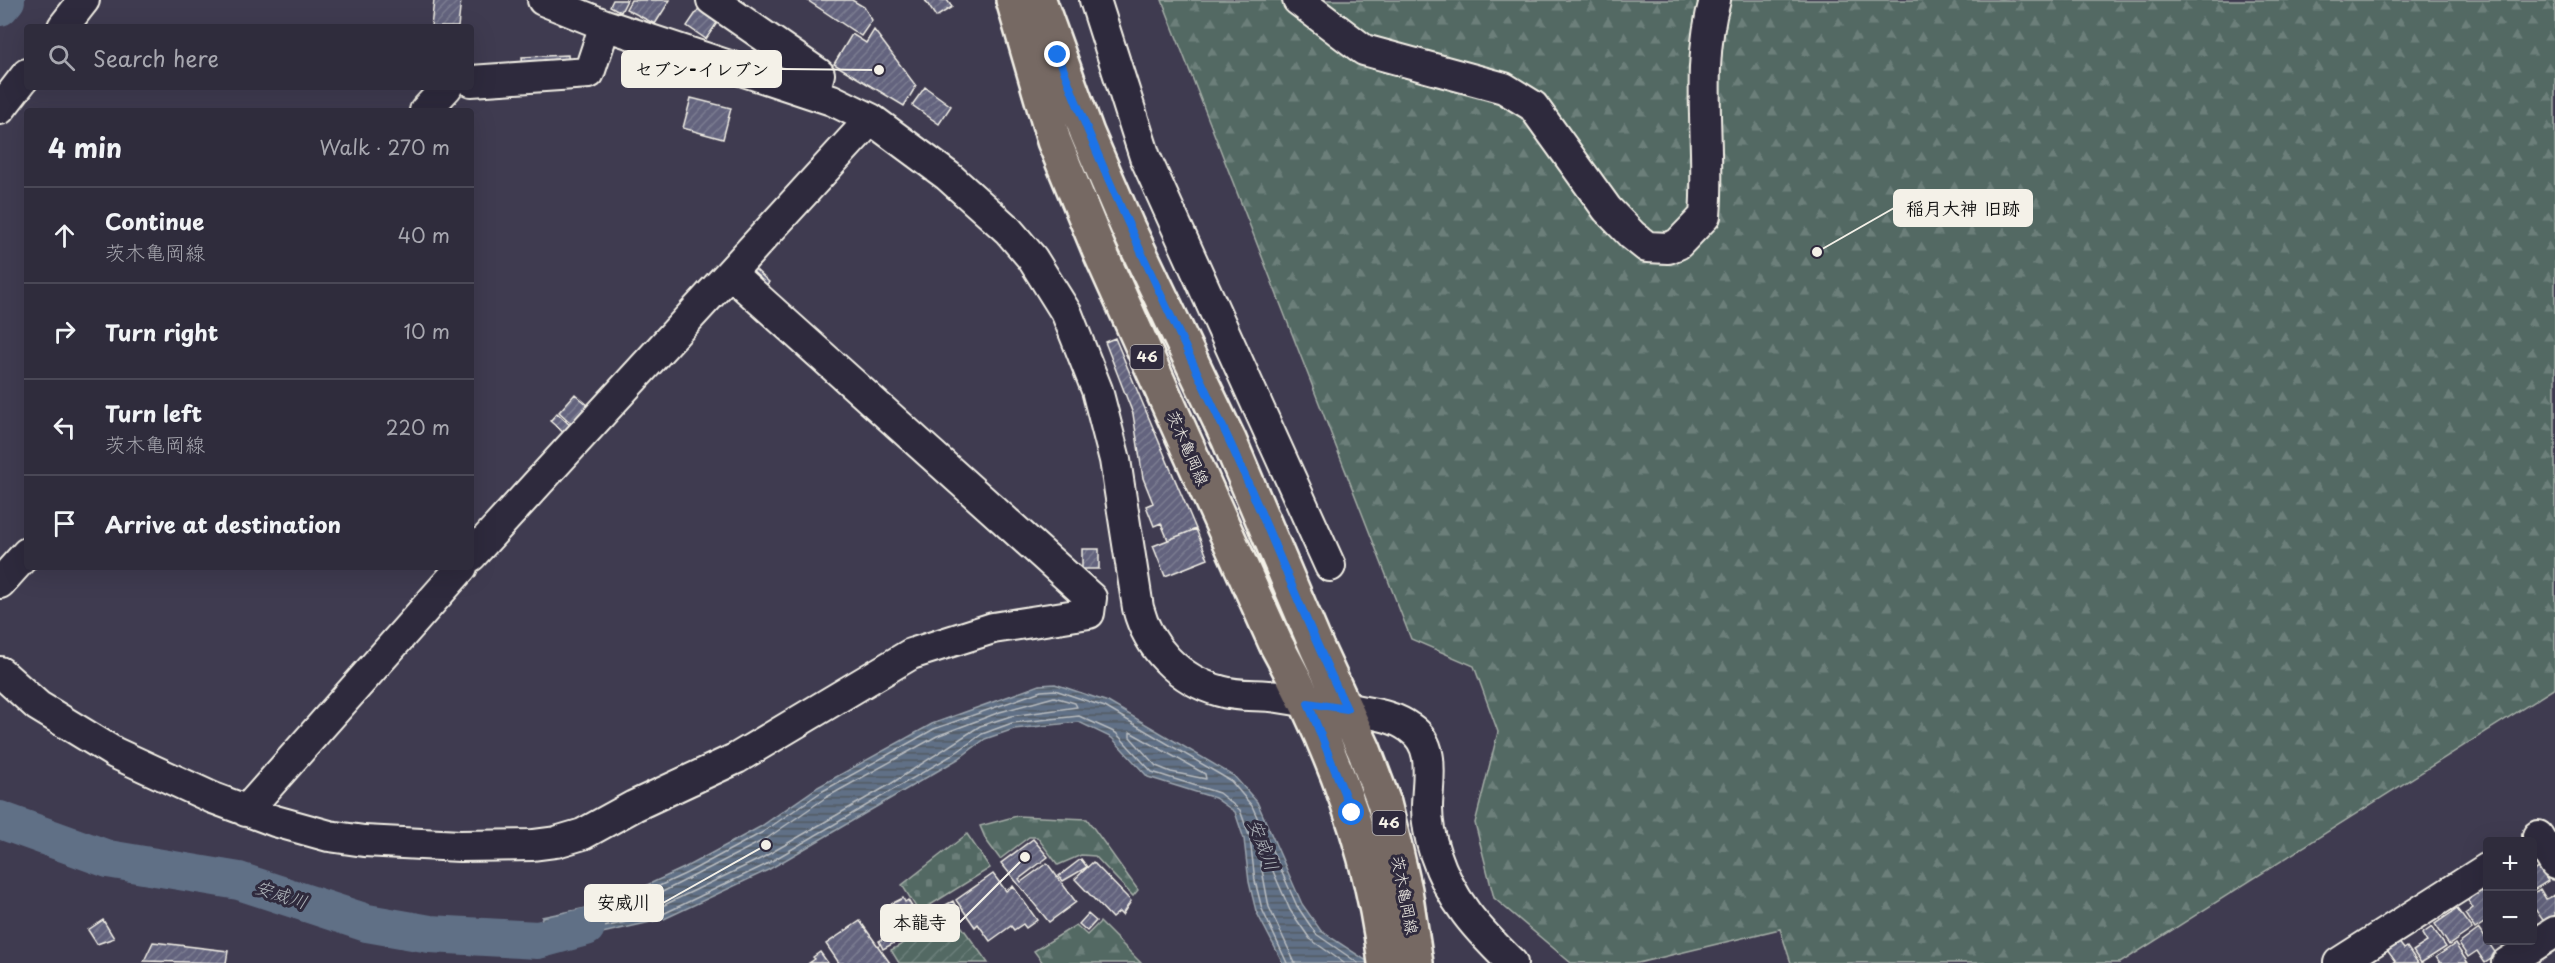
<!DOCTYPE html>
<meta charset="utf-8">
<style>
body{margin:0;font-family:"Playpen Sans","Klee One",sans-serif;background:#3b3847;color:#f1f3f6}
.controls{position:absolute;right:18px;bottom:18px;display:grid;overflow:hidden;border-radius:6px;box-shadow:0 6px 24px #0002}
.controls button{width:54px;height:54px;display:grid;place-items:center;padding:0;border:0;border-bottom:2px solid #4a4856;background:#2f2c3c;color:#f1f3f6;font:30px sans-serif}
.stop{position:absolute;width:18px;height:18px;margin:-14px;border:4px solid #1a73e8;border-radius:50%;background:#fff}
.stop.end{background:#1a73e8;border-color:#fff;box-shadow:0 2px 6px #0008}
.list{margin:0;padding:0;list-style:none}
h2{display:flex;justify-content:space-between;align-items:center;height:78px;margin:0;padding:0 24px;font-size:26px}
h2 small{font-size:20px;font-weight:400;color:#a7a7af}
.list li{display:grid;grid-template-columns:39px 1fr auto;gap:18px;align-items:center;box-sizing:border-box;height:96px;padding:0 24px;border-top:2px solid #4a4856}
.list b{display:block;font-size:22px;white-space:nowrap}
.list p{margin:0;font-size:20px;white-space:nowrap;color:#a7a7af}
.list em{font-size:20px;font-style:normal;color:#a7a7af}
.icon{flex:none;width:33px;height:33px;fill:none;stroke:currentColor;stroke-width:2;stroke-linecap:round;stroke-linejoin:round}
.map{position:relative;flex:none;width:2555px;height:963px;overflow:hidden}
.search{position:absolute;background:#2f2c3c;box-shadow:0 6px 24px #0002;left:24px;top:24px;width:450px;height:66px;display:flex;align-items:center;gap:15px;box-sizing:border-box;padding:0 21px;border-radius:6px;color:#a7a7af;font-size:22px}
.panel{position:absolute;background:#2f2c3c;box-shadow:0 6px 24px #0002;left:24px;top:108px;width:450px;height:462px;border-radius:6px}
.map>svg:first-child{display:block}
.forest{fill:url(#forest-firs);stroke:#a4ada6;stroke-width:1.5}
.cemetery{fill:url(#cemetery-stones);stroke:#a4ada6;stroke-width:1.5}
.garden{fill:url(#garden-furrows);stroke:#a4ada6;stroke-width:1.5}
.water{fill:url(#water-rules);stroke:#9ba4ad;stroke-width:1.5}
.lines{fill:none;stroke-linecap:round;stroke-linejoin:round}
.shore{stroke:#b9bdc1;stroke-width:1.5}
.river{stroke:#607086;stroke-width:38}
.building{fill:url(#building-hatch);stroke:#f4f1e8;stroke-width:1.5}
.minor-casing{stroke:#f4f1e8;stroke-width:34}
.major-casing{stroke:#f4f1e8;stroke-width:38}
.minor{stroke:#2f2a3d;stroke-width:30}
.major{stroke:#766964;stroke-width:33}
.route{stroke:#1a73e8;stroke-width:8}
.labels{text-anchor:middle;stroke-width:6;stroke-linejoin:round;paint-order:stroke}
.shield{fill:#2f2a3d;stroke:#b9b5b5;stroke-width:1.5}
.shield-label{font-size:15px;font-weight:bold;fill:#f4f1e8}
.street-label{font-size:16px;fill:#f4f1e8;stroke:#2f2a3d}
.water-label{font-size:18px;font-style:italic;fill:#b1b7bc;stroke:#2f2a3d}
.leader{fill:none;stroke:#f4f1e8;stroke-width:2}
.callout-dot{fill:#f4f1e8;stroke:#2f2a3d;stroke-width:2}
.callout{fill:#f4f1e8;stroke:#f4f1e8;stroke-width:2}
.callout-label{font-size:18px;text-anchor:middle;font-weight:bold;fill:#111}
</style>
<div class="map">
<svg width="2555" height="963" viewBox="0 0 2555 963">
<defs>
<pattern id="forest-firs" width="22" height="20" patternUnits="userSpaceOnUse" patternTransform="scale(1.5)"><rect width="22" height="20" fill="#536964"/><path d="M5 1l3.5 6h-7zM16 11l3.5 6h-7z" fill="#6c7f7a"/></pattern>
<pattern id="cemetery-stones" width="16" height="16" patternUnits="userSpaceOnUse" patternTransform="scale(1.5)"><rect width="16" height="16" fill="#536964"/><path d="M2 7V4a2 2 0 0 1 4 0v3zM10 15v-3a2 2 0 0 1 4 0v3z" fill="#6c7f7a"/></pattern>
<pattern id="garden-furrows" width="10" height="10" patternUnits="userSpaceOnUse" patternTransform="scale(1.5)"><rect width="10" height="10" fill="#536964"/><path d="M-1 1l2-2M0 10L10 0M9 11l2-2" fill="none" stroke="#6c7f7a"/></pattern>
<pattern id="water-rules" width="6" height="5" patternUnits="userSpaceOnUse" patternTransform="scale(1.5)"><rect width="6" height="5" fill="#607086"/><path d="M0 2.5h6" fill="none" stroke="#535a63"/></pattern>
<pattern id="building-hatch" width="6" height="6" patternUnits="userSpaceOnUse" patternTransform="scale(1.5)"><rect width="6" height="6" fill="#63647e"/><path d="M-1 1l2-2M0 6l6-6M5 7l2-2" fill="none" stroke="#7a7b90"/></pattern>
</defs>
<rect width="100%" height="100%" fill="#3f3b50"/>
<filter id="ink" filterUnits="userSpaceOnUse"><feTurbulence type="fractalNoise" baseFrequency=".0167" numOctaves="2"/><feDisplacementMap in="SourceGraphic" scale="12" xChannelSelector="R" yChannelSelector="G"/><feConvolveMatrix kernelMatrix="1 2 1 2 8 2 1 2 1" color-interpolation-filters="sRGB"/></filter>
<g filter="url(#ink)">
<!-- forest -->
<path class="forest" d="M1162 0H2555V688L2120 963H1791L1780 929 1638 963H1571L1494 898 1475 823 1498 732 1474 666 1411 639Z
M1017 816 1087 819 1138 890 1133 896 1095 856 1081 855 1058 865 1037 837H1029L1000 859 986 840 980 826Z
M1100 922 1141 963H1043L1034 951 1076 925 1087 935Z"/>
<!-- cemetery -->
<path class="cemetery" d="M967 834 990 868 919 912 902 885Z"/>
<!-- garden -->
<path class="garden" d="M954 916 988 963H899L891 950Z"/>
<!-- water -->
<path class="water" d="M1055 684 1108 702 1234 776 1257 802 1302 904 1321 931 1370 963H1283L1256 911 1249 882 1244 839 1235 812 1215 798 1148 777 1112 738 1079 722 1014 729 985 739 958 759 768 870 664 919 545 946 538 940 542 917 606 904 684 868 760 827 818 787 932 724 1040 685Z"/>
<g class="lines">
<!-- shore -->
<path class="shore" d="M1054 697 1075 703 1077 707 1011 716 980 726 889 785 762 858 660 907 635 912 632 911 633 907 766 839 825 798 937 736 1000 712Z
M1130 732 1205 774 1206 779 1171 772 1156 766 1130 737Z
M1287 963 1262 909 1255 881 1250 838 1240 810 1219 793 1152 772 1116 733 1079 716 1012 723 982 734 954 754 765 865 663 914 549 939 545 936 549 922 608 910 687 873 763 832 821 792 934 729 1041 691 1055 690 1105 707 1231 781 1252 806 1297 906 1316 934 1358 963
M1295 963 1269 907 1259 854 1261 851 1265 853 1290 910 1310 939 1344 963"/>
<!-- river -->
<path class="river" d="M0 7 6 0
M0 820 108 859 239 881 367 923 430 934 538 940 586 927"/>
</g>
<!-- building -->
<path class="building" d="M434 0H461L458 27H431Z
M613 0H627L621 12 610 6Z
M631 0H670L655 24 626 9Z
M807 0H852L864 7 872 20 861 36Z
M925 0H947L952 7 936 17Z
M702 4 721 17 706 39 687 26Z
M874 30 916 86 904 106 834 64 852 34 866 43Z
M568 55 569 70 523 72 522 57Z
M925 87 951 106 939 124 912 105Z
M691 98 731 108 723 139 683 128Z
M755 269 769 282 762 289 747 276Z
M1115 338 1196 529 1168 540 1161 523 1154 526 1146 506 1153 503 1143 478 1133 414 1105 342Z
M575 394 589 406 573 425 559 412Z
M557 413 572 427 565 434 550 421Z
M1196 529 1208 559 1165 576 1153 546Z
M1082 549H1099V569H1082Z
M1033 839 1048 857 1019 879 1021 882 1047 863 1076 902 1049 922 1001 863Z
M1081 859 1087 867 1063 881 1059 876Z
M1093 862 1131 901 1122 915 1119 912 1112 918 1075 879Z
M2539 868 2548 881 2532 891V869L2534 871Z
M993 874 1006 891 1013 886 1037 920 1026 928 1023 924 1014 930 1011 926 990 941 978 924 975 927 956 900Z
M2540 889 2546 899 2555 895V916L2545 923 2532 905V894Z
M2481 890 2488 899V920L2475 929 2465 914 2473 908 2467 899Z
M903 898 905 902 908 900 917 915 899 925 890 910 893 908 891 904Z
M953 901 957 909 883 949 879 941Z
M2457 909 2472 929 2449 945 2435 924Z
M1088 914 1096 921 1087 931 1079 924Z
M103 920 114 938 97 944 88 930Z
M860 921 890 963H839L826 944Z
M2432 927 2446 947 2421 963 2413 951 2427 942 2422 934Z
M2479 929 2497 955 2485 963 2477 951 2468 957 2459 944Z
M2398 941 2404 949 2407 947 2418 963H2392L2395 961 2387 950Z
M153 942 228 951 226 963 144 961Z
M2455 944 2468 963H2440L2436 957Z
M820 952 828 963H809L815 959 813 957Z"/>
<g class="lines">
<!-- minor casing -->
<g class="minor-casing">
<path id="minor" d="M543 0 605 25 832 100 871 119 948 176 1008 230 1032 258 1067 314 1097 390 1115 460 1138 608C1148 647 1179 680 1220 691 1239 697 1259 694 1278 697 1304 701 1329 706 1354 710 1374 714 1394 716 1410 728 1437 746 1427 781 1427 808 1427 823 1430 838 1435 853 1451 901 1476 928 1512 963
M712 0 819 74 814 92
M1095 0 1145 157 1330 566
M1298 0 1364 50 1504 88 1533 106 1607 209 1632 235 1647 247 1668 248 1678 244 1705 216C1711 143 1695 71 1715 0
M63 27 84 0
M471 81 589 73 605 25
M0 109 27 74
M425 111 447 87
M471 556 871 119
M0 583 27 553
M0 672 38 706 115 753 213 798 275 821 329 836 364 841 460 846 533 845 556 842 583 834 634 806 737 758 911 654 993 628 1089 613 1091 598 730 273
M246 811 462 567
M2538 836 2555 864
M2339 963 2488 868
M2507 963 2555 932"/>
</g>
<!-- major casing -->
<g class="major-casing">
<path id="major" d="M1013 0 1054 141 1099 250 1276 644C1331 744 1372 849 1385 963
M1039 0 1087 133 1127 226 1229 440 1317 648 1364 750 1384 803 1395 847 1405 890 1416 963"/>
</g>
<!-- minor -->
<use href="#minor" class="minor"/>
<!-- major -->
<use href="#major" class="major"/>
</g>
</g>
<g class="lines" filter="url(#ink)">
<!-- route -->
<path class="route" d="M1058 55C1107 186 1169 311 1228 438 1269 527 1304 620 1347 709L1308 703 1352 813"/>
</g>
<g class="labels">
<!-- shield labels -->
<g class="shield">
<rect x="1130.5" y="345" width="33" height="24" rx="4.5"/>
<rect x="1372.5" y="811" width="33" height="24" rx="4.5"/>
</g>
<g class="shield-label">
<text x="1147" y="362">46</text>
<text x="1389" y="828">46</text>
</g>
<!-- street labels -->
<g class="street-label">
<text transform="translate(1188 448) rotate(66)" y="6">茨木亀岡線</text>
<text transform="translate(1405 895) rotate(79)" y="6">茨木亀岡線</text>
</g>
<!-- water labels -->
<g class="water-label">
<text transform="translate(1263 845) rotate(69)" y="6">安威川</text>
<text transform="translate(281 895) rotate(18)" y="6">安威川</text>
</g>
</g>
<!-- callouts -->
<path class="leader" d="M879 70L781 69M1817 252L1894 208M766 845L663 903M1025 857L959 923"/>
<g class="callout-dot">
<circle cx="879" cy="70" r="6"/>
<circle cx="1817" cy="252" r="6"/>
<circle cx="766" cy="845" r="6"/>
<circle cx="1025" cy="857" r="6"/>
</g>
<g class="callout">
<rect x="622" y="51" width="159" height="36" rx="6"/>
<rect x="1894" y="190" width="138" height="36" rx="6"/>
<rect x="585" y="885" width="78" height="36" rx="6"/>
<rect x="881" y="905" width="78" height="36" rx="6"/>
</g>
<g class="callout-label">
<text x="702" y="76">セブン-イレブン</text>
<text x="1963" y="215">稲月大神 旧跡</text>
<text x="624" y="909">安威川</text>
<text x="920" y="929">本龍寺</text>
</g>
</svg>
<div class="controls">
<button>+</button>
<button>−</button>
</div>
<div class="stop" style="left:1352px;top:813px"></div>
<div class="stop end" style="left:1058px;top:55px"></div>
<div class="search"><svg class="icon" aria-label="search" viewBox="0 0 24 24"><circle cx="10" cy="10" r="6"/><path d="M15 15l6 6"/></svg>Search here</div>
<section class="panel">
<h2>4 min<small>Walk · 270 m</small></h2>
<ul class="list">
<li><svg class="icon" aria-label="ahead" viewBox="0 0 24 24"><path d="M12 20V5M6 11l6-6 6 6"/></svg><div><b>Continue</b><p>茨木亀岡線</p></div><em>40 m</em></li>
<li><svg class="icon" aria-label="right" viewBox="0 0 24 24"><path d="M7 20v-9h11M14 6l5 5-5 5"/></svg><div><b>Turn right</b></div><em>10 m</em></li>
<li><svg class="icon" aria-label="left" viewBox="0 0 24 24"><path d="M17 20v-9H6M10 6l-5 5 5 5"/></svg><div><b>Turn left</b><p>茨木亀岡線</p></div><em>220 m</em></li>
<li><svg class="icon" aria-label="arrive" viewBox="0 0 24 24"><path d="M6 21V4h12l-3 4 3 4H6"/></svg><div><b>Arrive at destination</b></div></li>
</ul>
</section>
</div>
